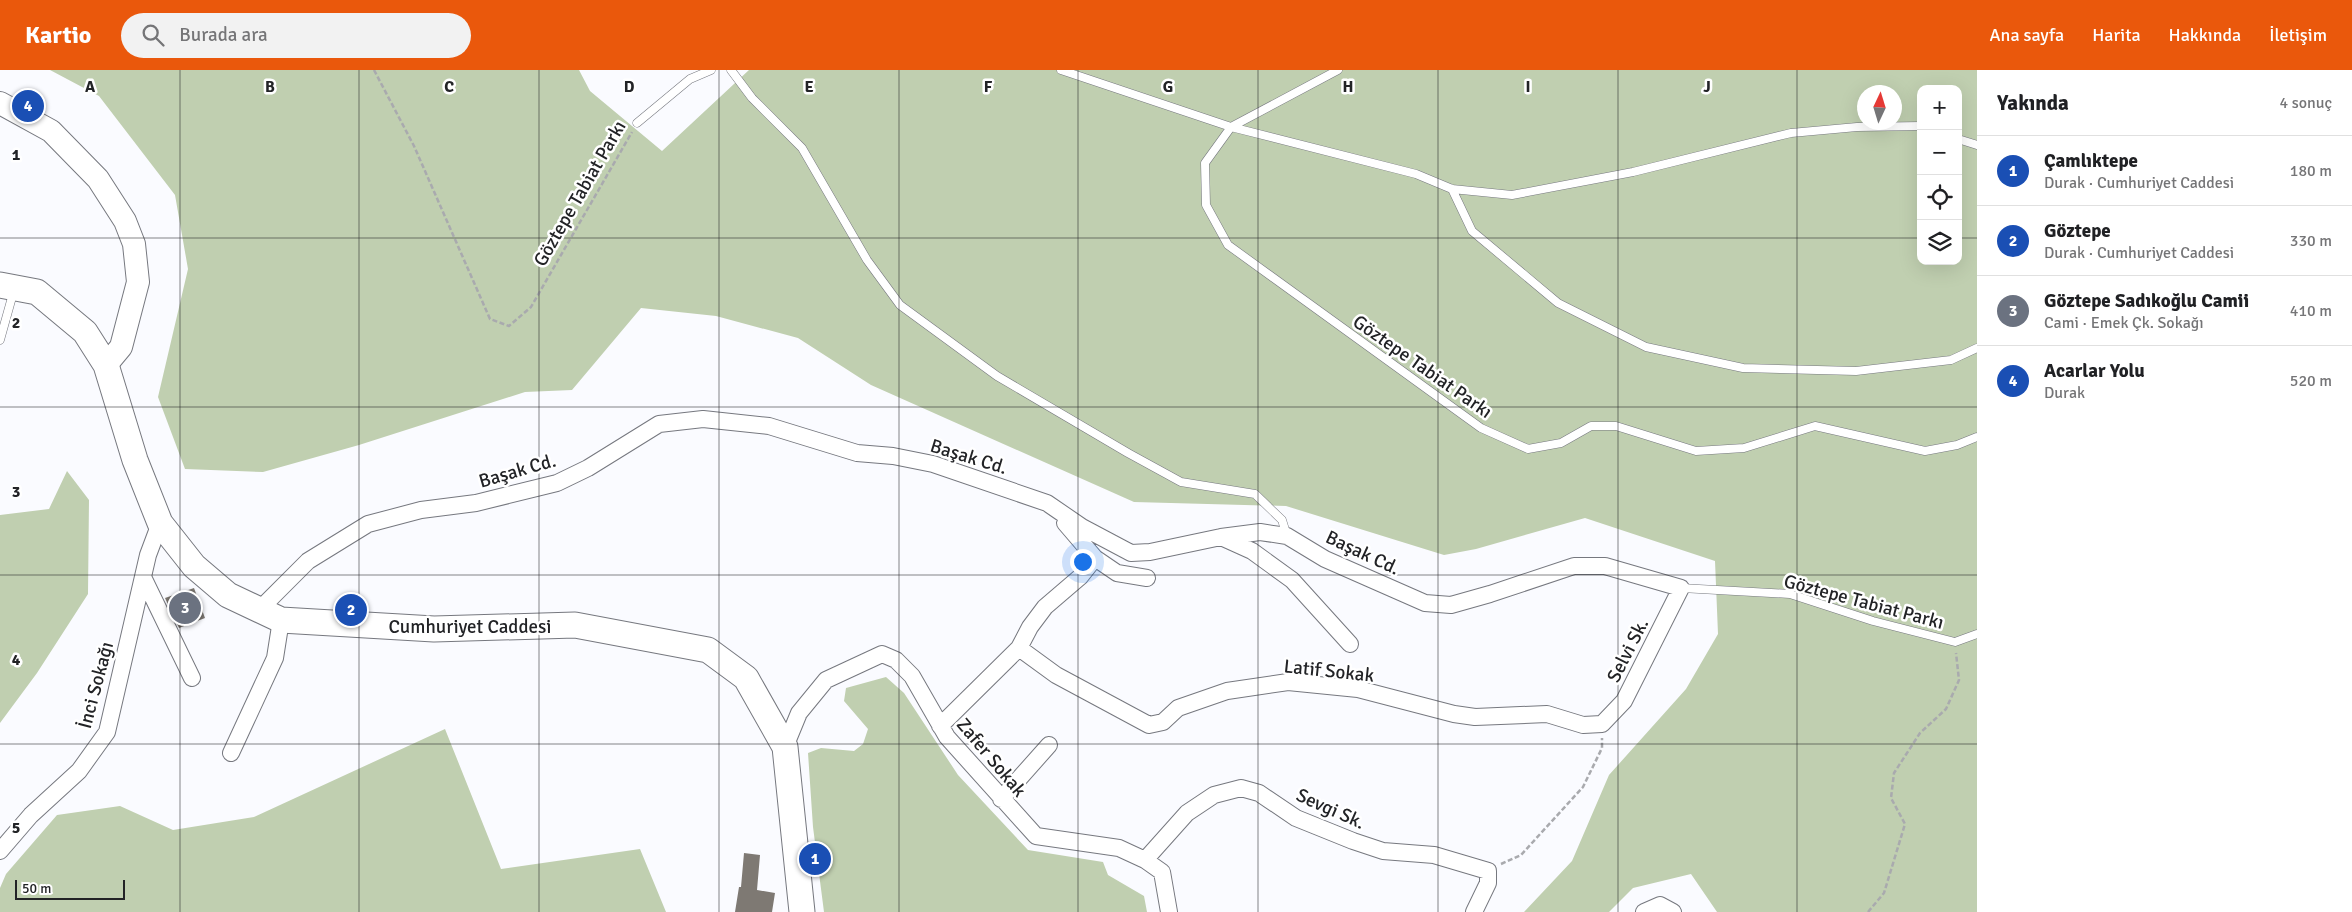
<!DOCTYPE html>
<html lang="tr">
<meta charset="utf-8">
<style>
body{margin:0;font-family:Signika,sans-serif;background:#f2f2f2;color:#202124}
.controls{position:absolute;right:15px;top:15px;display:grid;overflow:hidden;border-radius:10px;box-shadow:0 5px 20px #0002}
.controls button{width:45px;height:45px;display:grid;place-items:center;padding:0;border:0;border-bottom:1px solid #e0e0e0;background:#fff;color:#202124;font:25px sans-serif}
.compass{position:absolute;left:1857px;top:15px;width:45px;height:45px;border-radius:50%;background:#fff;box-shadow:0 5px 20px #0002;rotate:4deg}
.scale{position:absolute;left:15px;bottom:12px;width:110px;box-sizing:border-box;padding-left:5px;border:2px solid #222326;border-top:0;font-size:14px;line-height:18px;white-space:nowrap;color:#222326;-webkit-text-stroke:4px #fff;paint-order:stroke}
.you{position:absolute;left:1082px;top:491px;width:18px;height:18px;margin:-12px;border:4px solid #fff;border-radius:50%;background:#1a73e8;box-shadow:0 0 0 8px #1a73e833}
.badge{display:grid;place-items:center;width:32px;height:32px;border-radius:50%;background:#ea580c;color:#fff;font-size:16px;font-weight:700}
.pin{position:absolute;translate:-50% -50%;border:2px solid #fff;box-shadow:0 1px 5px #0006}
.list{margin:0;padding:0;list-style:none}
h2{display:flex;justify-content:space-between;align-items:center;height:65px;margin:0;padding:0 20px;font-size:21px}
h2 small{font-size:16px;font-weight:400;color:#757577}
.list li{display:grid;grid-template-columns:32px 1fr auto;gap:15px;align-items:center;box-sizing:border-box;height:70px;padding:0 20px;border-top:1px solid #e0e0e0}
.list b{display:block;font-size:19px;white-space:nowrap}
.list p{margin:0;font-size:16px;white-space:nowrap;color:#757577}
.list em{font-size:16px;font-style:normal;color:#757577}
.icon{flex:none;width:28px;height:28px;fill:none;stroke:currentColor;stroke-width:2;stroke-linecap:round;stroke-linejoin:round}
.map{position:relative;flex:none;width:1977px;height:842px;overflow:hidden}
header{display:flex;align-items:center;gap:30px;box-sizing:border-box;height:70px;padding:0 25px;background:#ea580c;color:#fff}
header strong{font-size:24px}
nav{display:flex;gap:28px;margin-inline-start:auto;font-size:18px}
.search{width:350px;height:45px;background:#f2f2f2;display:flex;align-items:center;gap:12px;box-sizing:border-box;padding:0 18px;border-radius:28px;color:#757577;font-size:19px}
main{display:flex}
aside{flex:1;background:#fff}
.map>svg:first-child{display:block}
.green{fill:#c0cfb0;fill-rule:evenodd}
.building{fill:#7e7973}
.lines{fill:none;stroke-linecap:round;stroke-linejoin:round}
.lane-casing{stroke:#76787f;stroke-width:9}
.street-casing{stroke:#76787f;stroke-width:18}
.secondary-casing{stroke:#76787f;stroke-width:24}
.primary-casing{stroke:#76787f;stroke-width:27}
.path{stroke:#a9aaae;stroke-width:2.5;stroke-dasharray:5 2.5;stroke-linecap:butt}
.lane{stroke:#fff;stroke-width:8}
.street{stroke:#fff;stroke-width:16}
.secondary{stroke:#fff;stroke-width:22}
.primary{stroke:#fff;stroke-width:25}
.grid{fill:none;stroke:#222326;stroke-width:1;stroke-opacity:0.55}
.labels{text-anchor:middle;stroke-width:5;stroke-linejoin:round;paint-order:stroke}
.street-label{font-size:19px;fill:#222326;stroke:#fff}
.grid-label{font-size:16px;text-anchor:middle;font-weight:bold;fill:#222326;stroke:#fff;stroke-width:5;stroke-linejoin:round;paint-order:stroke}
</style>
<header>
<strong>Kartio</strong>
<div class="search"><svg class="icon" aria-label="search" viewBox="0 0 24 24"><circle cx="10" cy="10" r="6"/><path d="M15 15l6 6"/></svg>Burada ara</div>
<nav><a>Ana sayfa</a><a>Harita</a><a>Hakkında</a><a>İletişim</a></nav>
</header>
<main>
<div class="map">
<svg width="1977" height="842" viewBox="0 0 1977 842">
<rect width="100%" height="100%" fill="#fafbff"/>
<!-- green -->
<path class="green" d="M50 0H579L590 21 662 81 749 0H1977V842H1717L1691 804 1633 818 1609 842H1524L1572 791 1609 705 1686 619 1718 564 1715 491 1585 448 1476 479 1444 485 1286 436 1134 432 871 315 798 268 716 246 641 238 572 320 525 322 359 375 263 402 185 399 158 327 188 199 175 125 99 26ZM1921 19H1958V191H1921ZM1864 22H1894V52H1864Z
M67 401 89 430 88 524 37 603 0 653V445L49 439Z
M886 607 904 623 958 705 1028 780 1103 792 1108 805 1144 826 1147 842H824L813 757 808 683 821 678 854 681 863 674 868 659 844 631 846 618Z
M445 659 501 799 640 779 666 842H0V818L6 804 57 745 120 736 173 760 254 747Z"/>
<!-- building -->
<path class="building" d="M194 518 205 548 179 558 165 528Z
M744 783 760 785 757 820 775 823 772 842H735L739 817H741Z"/>
<g class="lines">
<!-- lane casing -->
<g class="lane-casing">
<path id="lane" d="M731 0 752 28 802 78 867 190 900 235 997 306 1128 383 1181 412 1255 424 1282 450 1287 466
M1061 0 1231 57 1416 104 1452 119 1512 125 1633 102 1791 63 1857 57 1921 56
M1338 0 1231 57 1205 93 1206 135 1228 175 1481 358 1528 379 1561 373 1591 356H1616L1696 381 1744 378 1815 356 1925 381 1957 375 1977 367
M637 53 690 9 711 0
M1958 69 1977 75
M1452 119 1472 161 1558 233 1646 277 1743 298 1856 301 1951 290 1977 278
M0 270 14 220
M1681 518 1790 524 1873 551 1955 572 1977 564"/>
</g>
<!-- street casing -->
<g class="street-casing">
<path id="street" d="M1221 467 1252 481 1292 510 1350 574
M1095 488 1117 503 1147 508
M143 507 192 608
M259 540 308 491 368 454 421 440 476 433 557 413 588 398 659 354 703 349 769 356 857 383 893 386 933 394 1047 433 1082 457 1131 483 1150 482 1221 467 1260 462 1287 466 1325 489 1425 533 1451 535 1490 524 1574 496H1605L1681 518 1624 631 1602 654 1583 655 1547 644 1475 647 1454 644 1358 619 1288 612 1227 621 1178 638 1163 652 1149 655 1056 605 1019 578
M940 656 1019 578 1030 557 1045 537 1080 507 1095 488 1065 453
M785 677 799 643 826 610 882 584 896 590 912 606 947 667 1036 766 1119 778 1145 790 1162 802 1169 842
M231 683 275 588 281 550
M1001 729 1049 675
M0 781 31 745 79 701 107 662 148 485 160 453
M1145 790 1187 743 1214 725 1241 718 1259 723 1296 748 1353 771 1383 781 1434 785 1488 801V813L1474 842
M1644 842 1660 835 1673 842"/>
</g>
<!-- secondary casing -->
<g class="secondary-casing">
<path id="secondary" d="M0 33 51 61 98 109 125 151 134 174 138 212 121 277 106 295"/>
</g>
<!-- primary casing -->
<g class="primary-casing">
<path id="primary" d="M0 215 37 222 85 262 106 295 135 390 160 453 194 496 228 525 281 550 434 559 575 555 708 580 746 608 785 677 802 842"/>
</g>
<!-- path -->
<path class="path" d="M374 0 414 76 490 249 509 256 531 237 632 62
M1501 794 1521 785 1583 717 1602 678V668
M1868 842 1884 823 1905 754 1891 728 1894 703 1920 663 1946 639 1959 610 1956 583"/>
<!-- lane -->
<use href="#lane" class="lane"/>
<!-- street -->
<use href="#street" class="street"/>
<!-- secondary -->
<use href="#secondary" class="secondary"/>
<!-- primary -->
<use href="#primary" class="primary"/>
</g>
<!-- grid -->
<path class="grid" d="M180 0V842M359 0V842M539 0V842M719 0V842M899 0V842M1078 0V842M1258 0V842M1438 0V842M1618 0V842M1797 0V842M0 168H1921M1958 168H1977M0 337H1977M0 505H1977M0 674H1977"/>
<g class="labels">
<!-- street labels -->
<g class="street-label">
<text transform="translate(579 123) rotate(-60)" y="7">Göztepe Tabiat Parkı</text>
<text transform="translate(1423 296) rotate(35)" y="7">Göztepe Tabiat Parkı</text>
<text transform="translate(969 386) rotate(17)" y="7">Başak Cd.</text>
<text transform="translate(517 400) rotate(-16)" y="7">Başak Cd.</text>
<text transform="translate(1363 482) rotate(25)" y="7">Başak Cd.</text>
<text transform="translate(1864 531) rotate(15)" y="7">Göztepe Tabiat Parkı</text>
<text x="470" y="563">Cumhuriyet Caddesi</text>
<text transform="translate(1627 580) rotate(-63)" y="7">Selvi Sk.</text>
<text transform="translate(1329 600) rotate(6)" y="7">Latif Sokak</text>
<text transform="translate(95 615) rotate(-75)" y="7">İnci Sokağı</text>
<text transform="translate(992 687) rotate(50)" y="7">Zafer Sokak</text>
<text transform="translate(1331 738) rotate(24)" y="7">Sevgi Sk.</text>
</g>
</g>
<g class="grid-label">
<text x="90" y="22">A</text>
<text x="270" y="22">B</text>
<text x="449" y="22">C</text>
<text x="629" y="22">D</text>
<text x="809" y="22">E</text>
<text x="988" y="22">F</text>
<text x="1168" y="22">G</text>
<text x="1348" y="22">H</text>
<text x="1528" y="22">I</text>
<text x="1707" y="22">J</text>
<text x="16" y="90">1</text>
<text x="16" y="258">2</text>
<text x="16" y="427">3</text>
<text x="16" y="595">4</text>
<text x="16" y="763">5</text>
</g>
</svg>
<div class="controls">
<button>+</button>
<button>−</button>
<button><svg class="icon" aria-label="locate" viewBox="0 0 24 24"><circle cx="12" cy="12" r="6"/><path d="M12 2v4M12 18v4M2 12h4M18 12h4"/></svg></button>
<button><svg class="icon" aria-label="layers" viewBox="0 0 24 24"><path d="M12 4l9 5-9 5-9-5zM3 14l9 5 9-5"/></svg></button>
</div>
<svg class="compass" viewBox="-18 -18 36 36"><path d="M0-13l5 13h-10z" fill="#e53935"/><path d="M0 13l5-13h-10z" fill="#757577"/></svg>
<div class="scale">50 m</div>
<div class="you"></div>
<div class="pin badge" style="left:815px;top:789px;background:#1a4fb4">1</div>
<div class="pin badge" style="left:351px;top:540px;background:#1a4fb4">2</div>
<div class="pin badge" style="left:185px;top:538px;background:#6b7280">3</div>
<div class="pin badge" style="left:28px;top:36px;background:#1a4fb4">4</div>
</div>
<aside>
<h2>Yakında<small>4 sonuç</small></h2>
<ul class="list">
<li><span class="badge" style="background:#1a4fb4">1</span><div><b>Çamlıktepe</b><p>Durak · Cumhuriyet Caddesi</p></div><em>180 m</em></li>
<li><span class="badge" style="background:#1a4fb4">2</span><div><b>Göztepe</b><p>Durak · Cumhuriyet Caddesi</p></div><em>330 m</em></li>
<li><span class="badge" style="background:#6b7280">3</span><div><b>Göztepe Sadıkoğlu Camii</b><p>Cami · Emek Çk. Sokağı</p></div><em>410 m</em></li>
<li><span class="badge" style="background:#1a4fb4">4</span><div><b>Acarlar Yolu</b><p>Durak</p></div><em>520 m</em></li>
</ul>
</aside>
</main>
